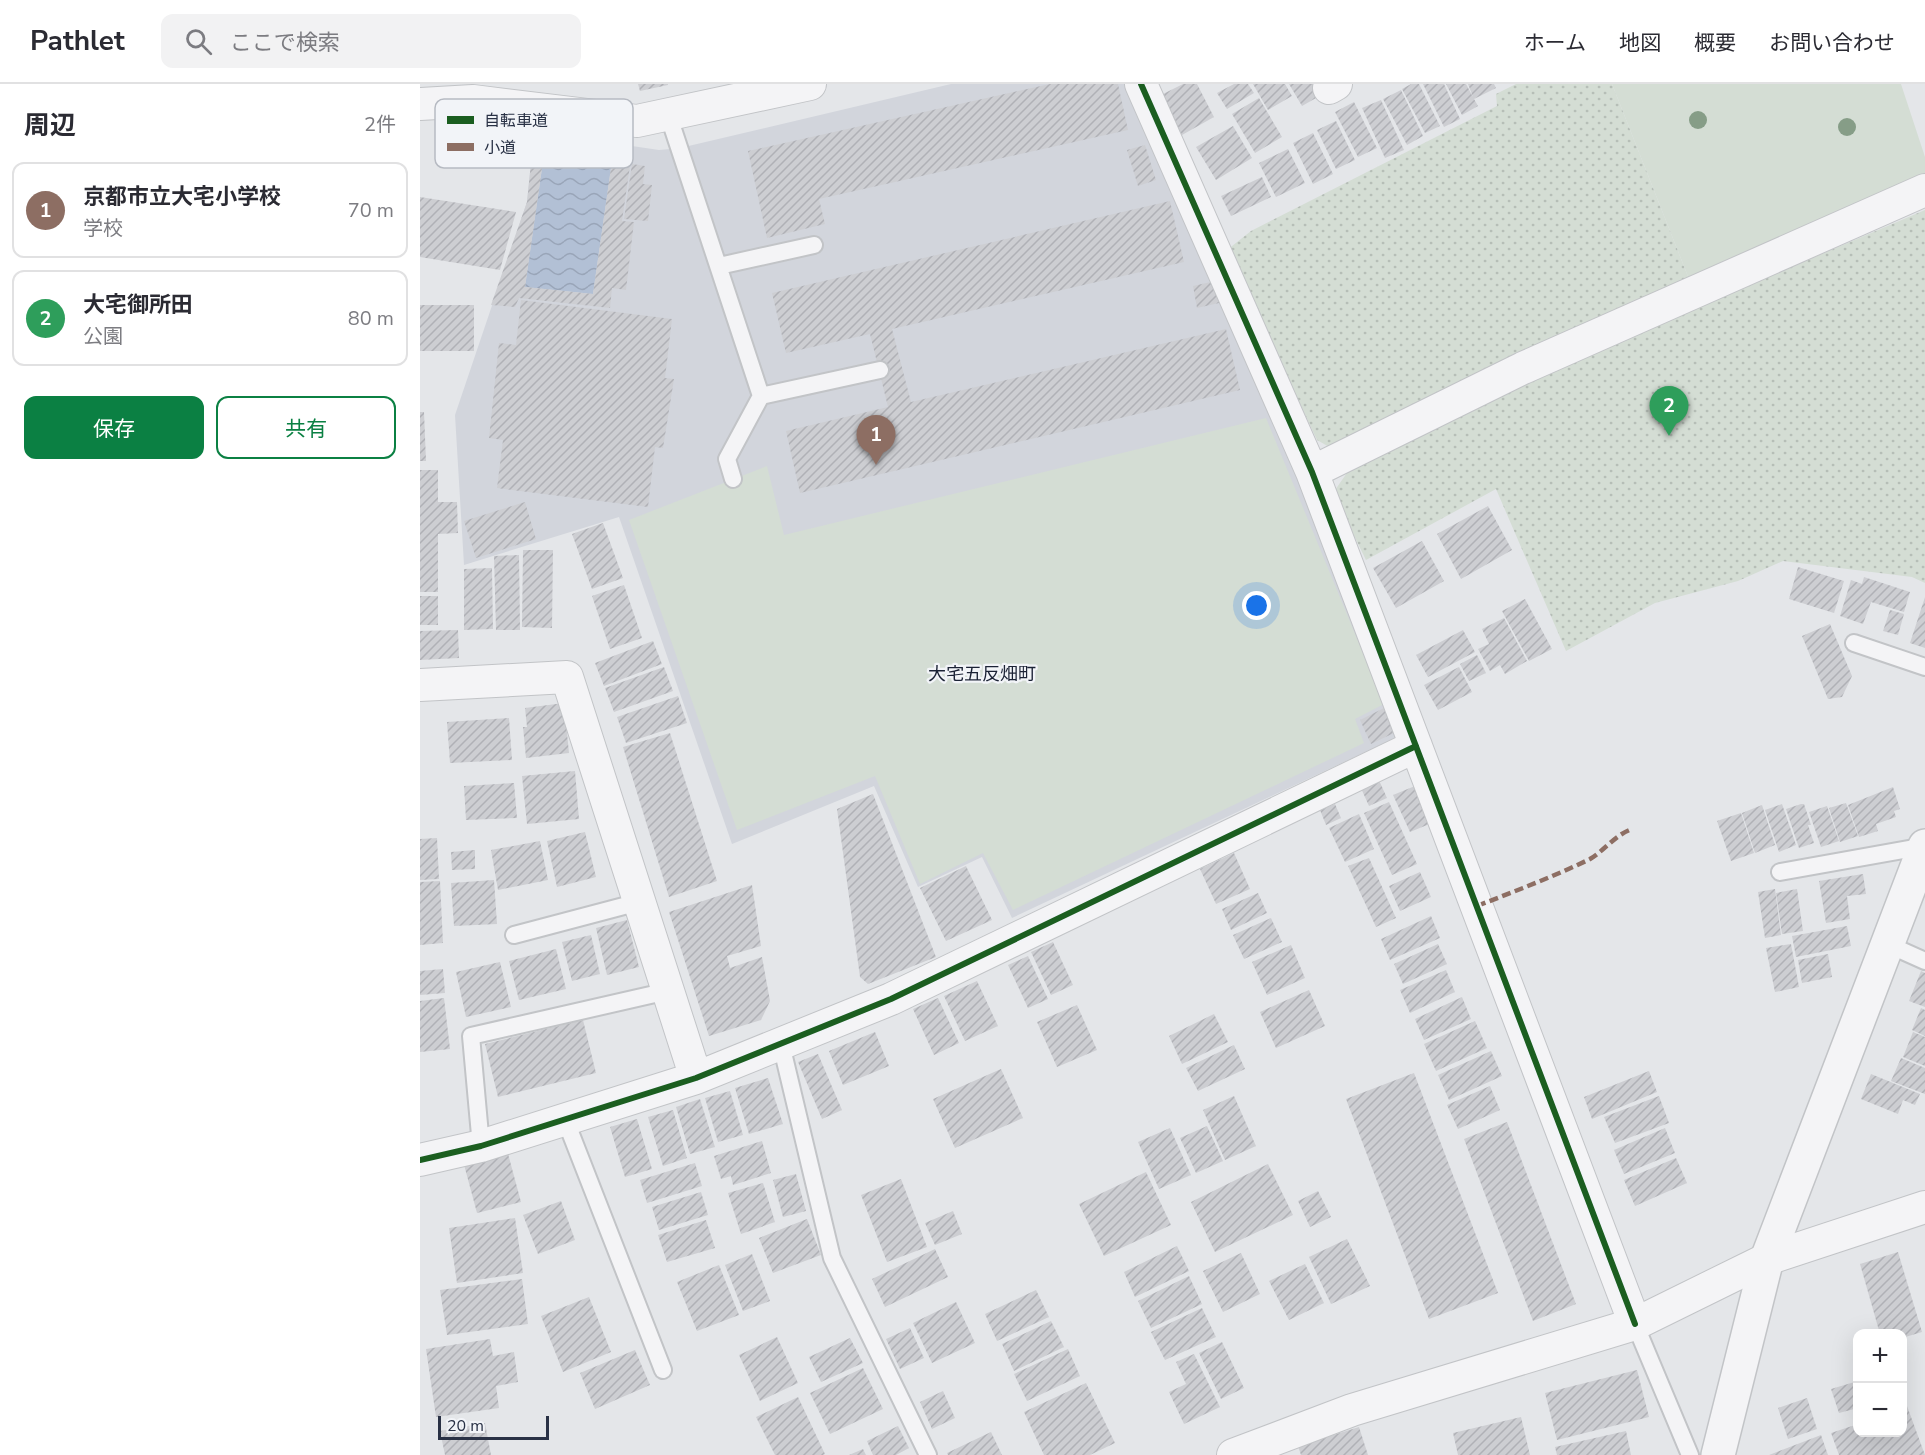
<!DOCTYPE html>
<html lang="ja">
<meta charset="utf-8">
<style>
body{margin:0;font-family:"Nunito Sans","Noto Sans JP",sans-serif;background:#f2f2f3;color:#2b2b33}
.controls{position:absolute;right:18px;bottom:18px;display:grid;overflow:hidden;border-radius:12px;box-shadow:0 6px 24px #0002}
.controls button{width:54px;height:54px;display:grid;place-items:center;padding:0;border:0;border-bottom:2px solid #e1e1e2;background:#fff;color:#2b2b33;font:30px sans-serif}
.scale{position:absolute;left:18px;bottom:15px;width:111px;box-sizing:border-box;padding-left:6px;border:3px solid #293145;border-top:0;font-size:16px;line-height:21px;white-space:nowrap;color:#293145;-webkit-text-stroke:4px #f2f4f8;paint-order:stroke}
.you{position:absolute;left:837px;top:522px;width:21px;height:21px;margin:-15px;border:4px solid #fff;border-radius:50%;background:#1a73e8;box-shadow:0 0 0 9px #1a73e833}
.badge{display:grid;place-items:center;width:39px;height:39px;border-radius:50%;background:#0b8043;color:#fff;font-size:20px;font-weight:700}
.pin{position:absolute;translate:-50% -50px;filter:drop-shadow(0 2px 3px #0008)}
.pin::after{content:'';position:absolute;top:32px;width:21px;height:18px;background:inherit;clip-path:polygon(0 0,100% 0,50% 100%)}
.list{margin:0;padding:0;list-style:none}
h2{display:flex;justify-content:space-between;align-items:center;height:78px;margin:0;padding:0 24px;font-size:26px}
h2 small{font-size:20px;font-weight:400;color:#7c7c81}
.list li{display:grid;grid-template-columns:39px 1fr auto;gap:18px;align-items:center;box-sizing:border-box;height:96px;margin:0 12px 12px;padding:0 12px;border:2px solid #e1e1e2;border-radius:12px}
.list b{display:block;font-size:22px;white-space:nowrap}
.list p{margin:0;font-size:20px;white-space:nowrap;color:#7c7c81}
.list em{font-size:20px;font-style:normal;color:#7c7c81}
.actions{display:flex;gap:12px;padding:18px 24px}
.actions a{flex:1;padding:14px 0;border:2px solid #0b8043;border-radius:12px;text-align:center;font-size:21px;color:#0b8043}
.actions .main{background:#0b8043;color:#fff}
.icon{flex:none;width:33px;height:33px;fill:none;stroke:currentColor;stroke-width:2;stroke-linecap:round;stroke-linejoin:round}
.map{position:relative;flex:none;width:1505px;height:1371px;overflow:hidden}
header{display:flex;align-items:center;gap:36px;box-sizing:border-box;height:84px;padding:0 30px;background:#fff;border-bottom:2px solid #e1e1e2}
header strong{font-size:28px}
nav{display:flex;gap:33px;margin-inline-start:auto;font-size:21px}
.search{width:420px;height:54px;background:#f2f2f3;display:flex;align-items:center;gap:15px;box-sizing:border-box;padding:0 21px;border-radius:12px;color:#7c7c81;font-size:22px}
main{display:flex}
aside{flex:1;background:#fff}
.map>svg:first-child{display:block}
.built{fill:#d2d5dc}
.green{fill:#d4ddd4}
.garden{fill:url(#garden-dots)}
.water{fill:url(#water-waves)}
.building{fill:url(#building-hatch);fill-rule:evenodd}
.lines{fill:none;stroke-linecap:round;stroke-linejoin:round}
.service-casing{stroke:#c2c4c7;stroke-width:20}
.minor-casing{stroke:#c2c4c7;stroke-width:34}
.tertiary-casing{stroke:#c2c4c7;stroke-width:36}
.service{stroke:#f4f4f6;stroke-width:16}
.minor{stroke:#f4f4f6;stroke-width:32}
.tertiary{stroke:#f4f4f6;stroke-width:33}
.quiet{stroke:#8d6e63;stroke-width:4.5;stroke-dasharray:9 4.5;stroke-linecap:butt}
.cycleway-casing{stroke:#f2f4f8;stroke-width:10}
.cycleway{stroke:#1b5e20;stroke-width:6}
.tree{fill:#869d87}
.labels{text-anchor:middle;stroke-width:4.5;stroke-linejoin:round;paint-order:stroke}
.neighbourhood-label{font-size:18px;fill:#1b2235;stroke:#f2f4f8}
.key{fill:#f2f4f8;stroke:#b6bac2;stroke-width:1.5}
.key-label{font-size:16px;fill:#293145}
</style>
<header>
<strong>Pathlet</strong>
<div class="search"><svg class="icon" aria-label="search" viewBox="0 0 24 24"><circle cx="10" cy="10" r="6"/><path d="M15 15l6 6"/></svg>ここで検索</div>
<nav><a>ホーム</a><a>地図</a><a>概要</a><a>お問い合わせ</a></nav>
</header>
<main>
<aside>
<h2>周辺<small>2件</small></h2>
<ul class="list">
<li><span class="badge" style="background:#8d6e63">1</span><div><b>京都市立大宅小学校</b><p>学校</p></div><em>70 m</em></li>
<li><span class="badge" style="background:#2e9e5b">2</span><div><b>大宅御所田</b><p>公園</p></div><em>80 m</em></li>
</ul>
<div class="actions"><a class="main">保存</a><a>共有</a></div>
</aside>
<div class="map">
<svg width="1505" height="1371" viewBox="0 0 1505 1371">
<defs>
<pattern id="garden-dots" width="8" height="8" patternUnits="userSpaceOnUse" patternTransform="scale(1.5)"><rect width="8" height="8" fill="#d4ddd4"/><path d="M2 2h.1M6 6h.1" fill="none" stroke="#b6beb7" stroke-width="1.8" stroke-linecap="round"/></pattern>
<pattern id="water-waves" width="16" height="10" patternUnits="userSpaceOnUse" patternTransform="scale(1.5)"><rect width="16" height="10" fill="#b2c0d5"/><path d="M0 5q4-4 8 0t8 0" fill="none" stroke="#99a5b8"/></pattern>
<pattern id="building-hatch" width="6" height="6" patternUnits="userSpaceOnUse" patternTransform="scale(1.5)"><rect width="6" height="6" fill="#cdced2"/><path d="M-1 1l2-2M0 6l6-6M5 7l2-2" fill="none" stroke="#b0b1b6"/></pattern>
</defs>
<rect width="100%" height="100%" fill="#e4e6e9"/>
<!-- built -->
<path class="built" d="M531 0H709L737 57 980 636 977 653 592 834 562 773 498 803 454 702 312 760 199 433 44 481 35 331 107 118 113 59 124 49 239 66 260 64Z"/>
<!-- green -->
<path class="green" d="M1192 0H1481L1505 73V97L1269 195Z
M846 334 964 620 935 635 944 659 593 826 563 769 500 800 455 692 317 746 209 436 347 382 364 451Z"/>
<!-- garden -->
<path class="garden" d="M1096 0H1192L1269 195 911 364 897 356 807 166 831 147 1077 22 1076 10Z
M1505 126V499L1492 493 1363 477 1318 497 1235 519 1146 567 1076 405 946 476 913 409 931 383 1181 264Z"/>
<!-- water -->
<path class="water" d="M125 63 193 70 173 210 105 203Z"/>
<!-- building -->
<path class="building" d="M218 0H248V1L220 7Z
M630 0H698L708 46 399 115 405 140 347 154 328 67Z
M763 0H777L794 33 762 51 741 11Z
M814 0H828L834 9 807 25 797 9Z
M833 0H865L872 12 848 26Z
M869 0H898L903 10 882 22Z
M991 0H999L1020 42 1005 49 982 5Z
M1003 0H1024L1040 35 1024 43Z
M1026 0H1046L1053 13 1048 0H1074L1076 4 1054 15 1058 22 1042 31Z
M981 6 1003 52 987 61 963 15Z
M839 14 862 53 835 69 812 30Z
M961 16 984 66 965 74 942 24Z
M934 18 957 64 938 73 915 28Z
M916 37 935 76 916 85 897 46Z
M813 42 832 74 796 96 776 63Z
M124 49 213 61 202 137 214 138 206 206 192 204 190 224 99 214 95 223 71 221 107 118 113 59ZM125 63 193 70 173 210 105 203Z
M893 49 913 90 893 100 873 59Z
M725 61 736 96 718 102 707 66Z
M868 65 885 99 856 113 839 79Z
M212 80 225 82 223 100 232 101 228 137 204 135Z
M842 93 851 113 811 132 801 112Z
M0 113 96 128 80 186 0 173Z
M750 117 764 178 472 245 491 318 806 245 820 306 380 409 366 347 468 323 450 250 366 269 352 209Z
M795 197 799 219 777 224 773 202Z
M101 216 252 235 245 294 254 295 243 364 235 363 228 423 77 404 83 356 69 354 79 259 96 261Z
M0 221H54V267H0Z
M0 328H4L6 377H0Z
M0 386H18V418H37L38 449 18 450V508H0Z
M105 418 116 455 56 474 44 437Z
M1068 422 1092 466 1041 495 1017 450Z
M183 439 203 494 172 505 152 450Z
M1002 457 1024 497 976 524 953 484Z
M103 466H133L132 544 102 543Z
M99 471 100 546H76L74 472Z
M1378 483 1424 497 1414 529 1369 515Z
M72 484 73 545 44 546V485Z
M1444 493 1490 508 1484 528 1451 518 1443 540 1420 532 1431 496 1442 500Z
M204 501 222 554 190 565 172 512Z
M0 512H18V541H0Z
M1505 513V564L1490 559Z
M1105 515 1132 565 1109 577 1082 527Z
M1470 526 1484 530 1478 551 1463 547Z
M1084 534 1107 577 1085 590 1080 581 1070 587 1058 565 1069 560 1062 545Z
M1410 540 1432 592 1422 613 1408 615 1382 552Z
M38 546 39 574 0 576V547Z
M1043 546 1055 568 1008 593 996 571Z
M233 557 242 580 184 602 175 579Z
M1057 571 1066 589 1049 597 1040 580Z
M244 583 253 607 194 628 185 604Z
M1039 583 1052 608 1018 626 1004 601Z
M258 612 267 639 206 659 197 633Z
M144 619 149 669 106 674 103 643H107L105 624Z
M964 624 976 648 951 660 940 636Z
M89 634 92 676 30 679 27 638Z
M250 649 297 797 249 813 203 663Z
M155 687 159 735 107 740 102 692Z
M958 694 967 714 949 722 940 702Z
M94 699 97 734 46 736 44 702Z
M995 702 1012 739 990 748 973 711Z
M1473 703 1480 725 1474 727 1476 733 1456 740 1458 747 1439 753 1428 721Z
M453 710 516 873 448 900 440 893 417 725Z
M969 718 997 780 972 791 944 729Z
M1426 719 1438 752 1420 758 1409 724Z
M915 720 921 734 906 741 900 726Z
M1362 720 1376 761 1359 768 1345 726Z
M1381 720H1384L1391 741H1388L1394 759 1379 764 1366 725Z
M1342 721 1355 761 1335 769 1322 729Z
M1407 722 1419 757 1401 763 1389 728Z
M1321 729 1334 769 1311 777 1297 737Z
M939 730 954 765 925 778 909 744Z
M165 748 176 793 137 803 127 757Z
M17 754 19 795 0 796V755Z
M120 757 128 796 78 806 71 766Z
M55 766V785L32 786 31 768Z
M814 769 830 805 796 820 780 785Z
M949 774 976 834 956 843 928 782Z
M546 782 572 836 526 857 500 804Z
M1000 788 1011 813 980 827 969 802Z
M1443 790 1446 810 1427 812 1430 835 1406 839 1399 797Z
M74 796 77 840 34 842 31 799Z
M20 797 23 859 0 861V798Z
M332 801 341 862 307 872 310 884 342 873 350 917 341 936 289 952 249 828Z
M1355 805 1361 851 1345 854 1338 808Z
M1377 805 1383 847 1362 850 1356 809Z
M838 809 847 829 811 846 802 825Z
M1011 832 1020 854 970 876 961 855Z
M851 834 862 858 824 875 813 851Z
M207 836 219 883 187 891 176 844Z
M1427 842 1431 862 1376 873 1372 852Z
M171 851 180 890 152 897 142 858Z
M633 858 653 901 631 911 611 868Z
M1018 860 1027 880 983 900 974 880Z
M1371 860 1379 903 1355 908 1346 864Z
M871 861 885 894 847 911 832 878Z
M136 865 146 905 99 916 89 877Z
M1408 870 1412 893 1382 899 1378 876Z
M608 872 628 915 608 924 588 881Z
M80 878 91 923 46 933 36 888Z
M23 885 25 909 0 911V887Z
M1026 886 1035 908 990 929 980 906Z
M1501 887 1505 889V923L1489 917Z
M557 897 578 942 545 957 524 912Z
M889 906 905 942 856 964 840 928Z
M1042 913 1051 935 1004 956 995 935Z
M24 914 30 965 0 968V917Z
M518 914 539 959 514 971 493 925Z
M657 921 677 966 637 983 617 938Z
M1501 924 1505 926V952L1492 946Z
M794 930 808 958 762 980 749 952Z
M163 936 176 989 78 1013 65 960Z
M1055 937 1067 964 1016 987 1004 960Z
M455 948 469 982 423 1001 409 967Z
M1493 948 1505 953V982L1483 973Z
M814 961 825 985 778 1007 766 984Z
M1071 967 1082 992 1029 1016 1018 991Z
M398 970 422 1026 402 1035 378 978Z
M1481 974 1505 984V1010L1471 997Z
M581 985 603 1034 535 1064 513 1015Z
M1229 987 1237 1008 1172 1035 1164 1013Z
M994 989 1078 1209 1009 1235 926 1015Z
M1451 990 1500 1010 1495 1021 1483 1016 1478 1030 1441 1015Z
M348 994 363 1040 329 1050 315 1004Z
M1070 1002 1080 1026 1038 1045 1027 1021Z
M310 1007 323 1051 298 1058 285 1014Z
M814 1012 836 1062 805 1076 783 1026Z
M1239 1012 1249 1039 1195 1059 1184 1033Z
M280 1015 295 1063 270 1070 256 1023Z
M253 1026 267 1074 243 1082 228 1033Z
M217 1035 232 1085 205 1093 190 1043Z
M1087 1038 1156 1220 1113 1237 1044 1055Z
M787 1042 803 1077 776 1089 760 1054Z
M750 1044 771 1091 739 1105 718 1058Z
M1245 1044 1255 1069 1204 1090 1194 1066Z
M342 1057 351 1089 313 1101 311 1092 301 1095 294 1072Z
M87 1066 101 1118 57 1129 43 1077Z
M1256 1074 1267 1099 1215 1122 1204 1096Z
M275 1079 282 1102 227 1119 220 1096Z
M848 1080 873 1131 795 1168 771 1118Z
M726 1088 751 1141 684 1172 659 1120Z
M376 1090 386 1127 363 1133 353 1096Z
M481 1095 507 1163 467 1178 441 1111Z
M343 1099 355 1138 321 1150 308 1109Z
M898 1107 911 1133 890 1143 878 1117Z
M281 1108 288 1131 239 1146 232 1123Z
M141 1117 155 1156 118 1170 103 1131Z
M533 1127 542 1150 515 1161 505 1139Z
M95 1134 103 1189 37 1199 29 1144Z
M387 1135 401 1171 353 1189 339 1154Z
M286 1136 295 1164 247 1178 238 1151Z
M927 1155 950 1202 911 1220 889 1173Z
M757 1162 769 1187 715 1213 704 1188Z
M515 1165 528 1193 465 1223 452 1195Z
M1478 1168 1502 1248 1482 1254V1250H1460L1440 1180Z
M821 1169 840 1210 803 1228 783 1187Z
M332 1170 350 1217 323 1227 305 1181Z
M885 1180 904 1219 869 1236 849 1197Z
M299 1181 319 1231 277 1247 257 1198Z
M769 1192 782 1220 731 1244 718 1217Z
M102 1195 108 1240 27 1251 20 1206Z
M616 1206 629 1233 577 1257 565 1230Z
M169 1213 191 1268 143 1288 121 1232Z
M536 1218 555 1259 512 1279 493 1239Z
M782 1224 796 1253 745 1276 731 1248Z
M631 1237 644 1263 594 1287 582 1260Z
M490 1244 504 1274 480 1285 466 1255Z
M357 1253 378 1299 340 1317 319 1271Z
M430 1254 443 1279 401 1298 389 1273Z
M70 1255 73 1272 94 1268 98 1298 76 1302 79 1324 16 1333 6 1265Z
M802 1258 824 1304 801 1315 779 1269Z
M648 1265 660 1292 607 1317 594 1290Z
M215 1266 230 1301 175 1325 160 1289Z
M774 1270 800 1323 764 1340 749 1308 766 1300 756 1278Z
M443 1284 463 1325 410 1350 390 1309Z
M1217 1286 1229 1333 1137 1356 1125 1309Z
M1438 1297V1324L1419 1329 1411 1305Z
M666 1299 695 1359 670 1371H624L604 1328Z
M523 1307 535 1334 512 1345 500 1318Z
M378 1313 405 1370 403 1371H355L336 1333Z
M1387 1314 1397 1345 1368 1355 1358 1324Z
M1487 1322 1505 1371H1419L1411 1349 1438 1340V1348H1482V1323Z
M1101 1333 1110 1371H1038L1033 1349Z
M65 1339 71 1371H25L20 1347Z
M478 1342 489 1364 476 1371H453L447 1357Z
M939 1343 948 1371H881L878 1362Z
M1206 1347 1211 1371H1137L1135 1363Z
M571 1348 582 1371H528L527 1369Z
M1401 1351 1408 1371H1349Z
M443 1365 446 1371H429Z"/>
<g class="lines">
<!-- service casing -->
<g class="service-casing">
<path id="service" d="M248 30 341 312 460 286
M299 182 394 161
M313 395 307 375 341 312
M1434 559 1505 583
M1360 788 1505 762
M94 851 219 818
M1467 860 1505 877
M361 960 412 1174 508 1371
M145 1035 243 1286
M61 1062 51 952 248 907
M1215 1240 1270 1371"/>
</g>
<!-- minor casing -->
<g class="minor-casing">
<path id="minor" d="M721 0 892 388 1215 1240
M909 4 916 0
M0 20 53 17 217 37 390 0
M892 388 1103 284 1505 106
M0 601 147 593 276 994
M0 1076 61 1062 276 994 471 915 996 662
M813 1371 932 1326 1215 1240 1347 1175 1505 1123"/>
</g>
<!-- tertiary casing -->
<g class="tertiary-casing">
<path id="tertiary" d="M1298 1371 1347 1175 1505 762"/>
</g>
<!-- service -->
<use href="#service" class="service"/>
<!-- minor -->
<use href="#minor" class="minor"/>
<!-- tertiary -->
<use href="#tertiary" class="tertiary"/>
<!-- quiet -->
<path class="quiet" d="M1057 822C1095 807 1133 793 1170 775 1185 766 1195 751 1212 745"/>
<!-- cycleway casing -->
<g class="cycleway-casing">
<path id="cycleway" d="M721 0 892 388 1215 1240
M0 1076 61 1062 276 994 471 915 996 662"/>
</g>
<!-- cycleway -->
<use href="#cycleway" class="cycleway"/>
</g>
<!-- trees -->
<g class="tree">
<circle cx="1278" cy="36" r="9"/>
<circle cx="1427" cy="43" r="9"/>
</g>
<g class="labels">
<!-- neighbourhood labels -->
<g class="neighbourhood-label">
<text x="562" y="596">大宅五反畑町</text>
</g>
</g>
<!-- legend -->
<rect x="15" y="15" width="198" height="69" rx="9" class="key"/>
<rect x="27" y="32" width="27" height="8" fill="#1b5e20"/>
<rect x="27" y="59" width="27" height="8" fill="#8d6e63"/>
<g class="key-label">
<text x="64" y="42">自転車道</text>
<text x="64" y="69">小道</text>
</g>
</svg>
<div class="controls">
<button>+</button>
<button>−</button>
</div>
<div class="scale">20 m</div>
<div class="you"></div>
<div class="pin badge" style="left:456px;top:381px;background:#8d6e63">1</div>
<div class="pin badge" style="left:1249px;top:352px;background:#2e9e5b">2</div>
</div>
</main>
